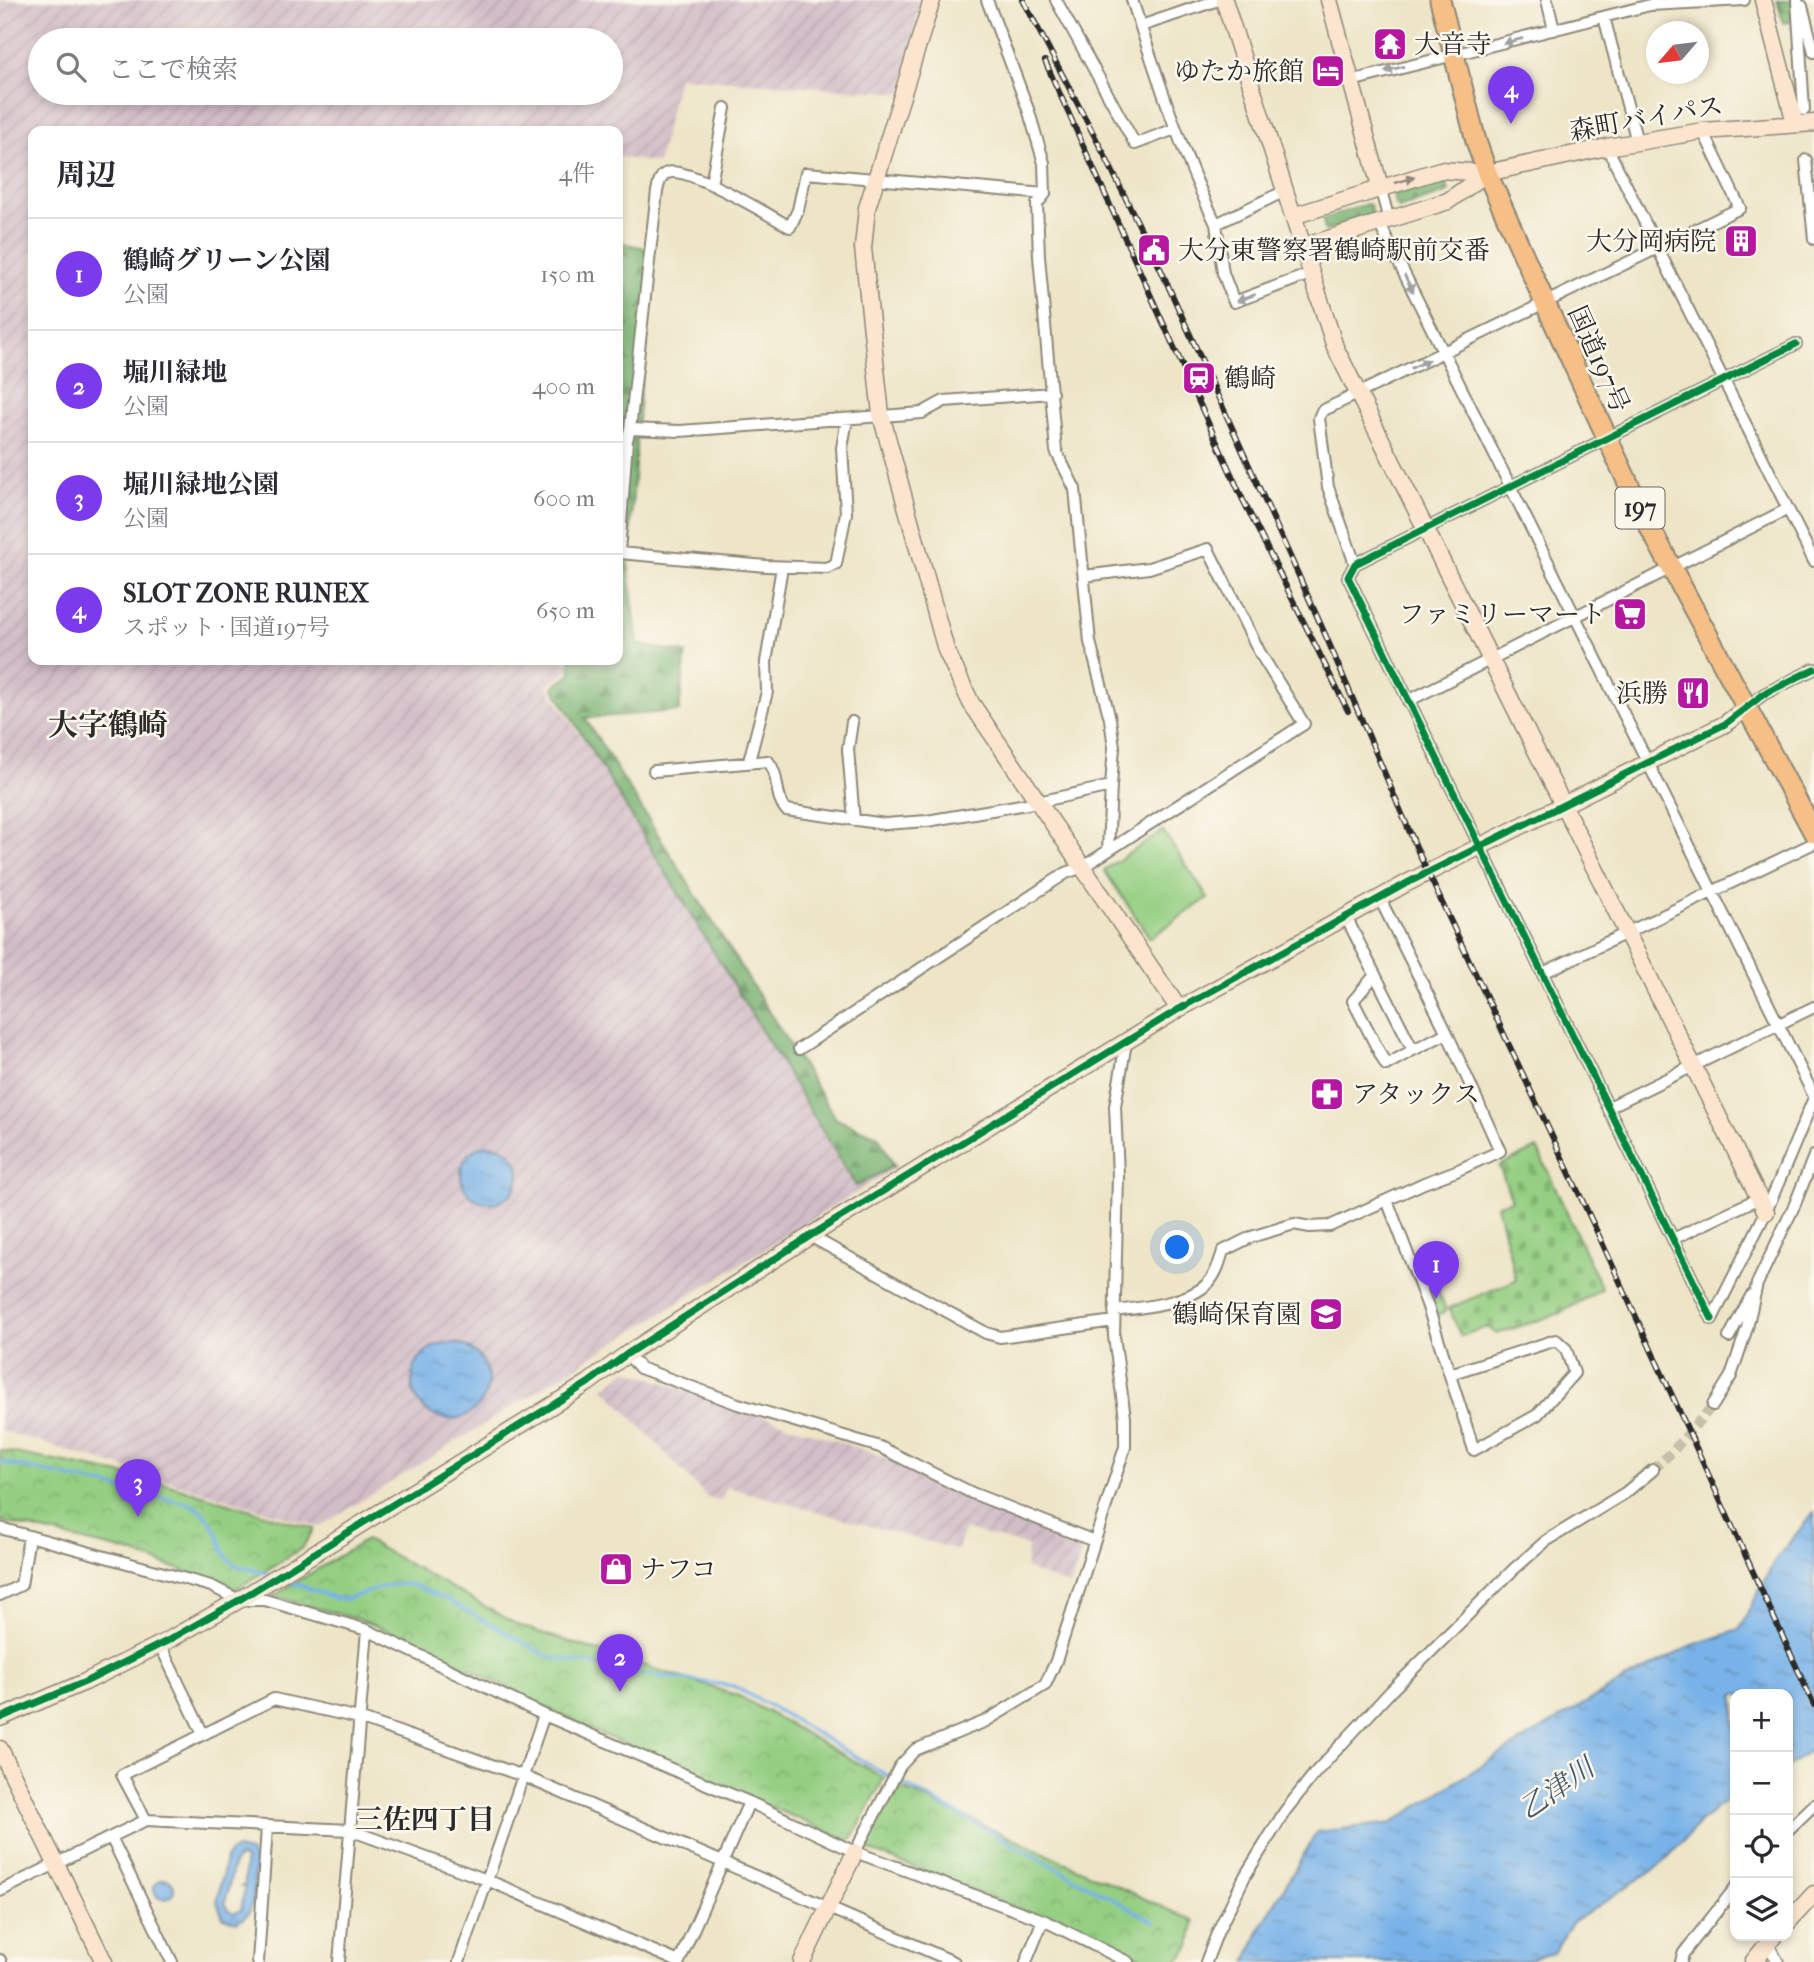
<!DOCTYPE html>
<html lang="ja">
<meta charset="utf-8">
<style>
body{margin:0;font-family:"IM FELL French Canon","Noto Serif JP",serif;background:#f7f7f7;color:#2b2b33}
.controls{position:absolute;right:21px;bottom:21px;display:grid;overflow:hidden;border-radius:14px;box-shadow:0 4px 10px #0003}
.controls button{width:63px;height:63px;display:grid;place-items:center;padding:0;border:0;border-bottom:2px solid #e1e1e2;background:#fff;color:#2b2b33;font:35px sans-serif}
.compass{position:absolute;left:1646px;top:21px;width:63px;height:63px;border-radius:50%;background:#fff;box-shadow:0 4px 10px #0003;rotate:242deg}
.you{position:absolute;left:1178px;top:1248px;width:24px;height:24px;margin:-18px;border:5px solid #fff;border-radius:50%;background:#1a73e8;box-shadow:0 0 0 10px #1a73e833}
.badge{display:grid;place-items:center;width:46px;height:46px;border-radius:50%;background:#7c3aed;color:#fff;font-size:23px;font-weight:700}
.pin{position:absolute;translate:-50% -58px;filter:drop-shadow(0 2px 4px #0008)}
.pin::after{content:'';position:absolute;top:37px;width:24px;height:21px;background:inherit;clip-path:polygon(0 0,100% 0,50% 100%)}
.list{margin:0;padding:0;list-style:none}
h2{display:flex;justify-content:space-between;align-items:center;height:91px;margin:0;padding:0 28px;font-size:30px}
h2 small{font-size:23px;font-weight:400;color:#7c7c81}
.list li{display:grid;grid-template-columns:46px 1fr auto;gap:21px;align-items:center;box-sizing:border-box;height:112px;padding:0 28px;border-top:2px solid #e1e1e2}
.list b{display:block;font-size:26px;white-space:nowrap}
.list p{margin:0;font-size:23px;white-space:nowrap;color:#7c7c81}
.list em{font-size:23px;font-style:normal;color:#7c7c81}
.icon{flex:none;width:38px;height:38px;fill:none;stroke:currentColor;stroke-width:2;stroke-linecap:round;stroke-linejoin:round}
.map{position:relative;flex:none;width:1814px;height:1962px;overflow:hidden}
.search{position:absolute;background:#fff;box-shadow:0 4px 10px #0003;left:28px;top:28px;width:595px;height:77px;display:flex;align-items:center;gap:18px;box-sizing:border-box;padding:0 24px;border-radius:38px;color:#7c7c81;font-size:26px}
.panel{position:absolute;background:#fff;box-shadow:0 4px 10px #0003;left:28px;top:126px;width:595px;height:539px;border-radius:14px}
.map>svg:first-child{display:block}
.industrial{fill:url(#industrial-furrows);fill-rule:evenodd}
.forest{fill:url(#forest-firs);stroke:#526e4e;stroke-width:2}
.cemetery{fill:url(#cemetery-stones);stroke:#607d57;stroke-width:2}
.park{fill:url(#park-crowns);stroke:#607d57;stroke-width:2}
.garden{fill:#95cf83;stroke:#607d57;stroke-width:2}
.water{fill:url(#water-ripples);stroke:#526e8a;stroke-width:2;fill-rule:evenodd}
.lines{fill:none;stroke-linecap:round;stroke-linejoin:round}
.stream{stroke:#78b2e8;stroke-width:3.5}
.street-tunnel{stroke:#c7c0a8;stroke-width:10;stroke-dasharray:10 5;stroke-linecap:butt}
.street-casing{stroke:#8c8879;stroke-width:14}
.secondary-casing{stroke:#8c8879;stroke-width:19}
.highway-casing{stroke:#8c8879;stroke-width:23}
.street{stroke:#fff;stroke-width:10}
.secondary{stroke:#fbe5cf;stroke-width:16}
.highway{stroke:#f5bf86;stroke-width:19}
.rail-casing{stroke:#2b2b2b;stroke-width:6}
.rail{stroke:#fbf7ec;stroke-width:3.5;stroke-dasharray:10;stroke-linecap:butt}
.cycleway-casing{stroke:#fbf7ec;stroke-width:11}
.cycleway{stroke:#00873e;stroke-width:7}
.oneway{fill:#a0a0a0}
.oneway2{fill:#93887d}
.labels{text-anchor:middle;stroke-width:5;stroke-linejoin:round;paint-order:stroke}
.shield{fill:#fbf7ec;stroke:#696865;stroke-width:2}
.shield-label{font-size:24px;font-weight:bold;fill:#2b2b2b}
.poi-label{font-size:26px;fill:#2b2b2b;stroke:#fbf7ec;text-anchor:start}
.street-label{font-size:26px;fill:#2b2b2b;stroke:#fbf7ec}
.water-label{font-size:28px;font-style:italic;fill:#465a6d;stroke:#fbf7ec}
.neighbourhood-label{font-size:28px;font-weight:bold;fill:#2b2b2b;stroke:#fbf7ec}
.quarter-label{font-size:30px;font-weight:bold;fill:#2b2b2b;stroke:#fbf7ec}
</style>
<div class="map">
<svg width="1814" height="1962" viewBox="0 0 1814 1962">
<defs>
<pattern id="industrial-furrows" width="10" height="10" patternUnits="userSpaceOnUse" patternTransform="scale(1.75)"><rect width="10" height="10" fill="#d2bdc7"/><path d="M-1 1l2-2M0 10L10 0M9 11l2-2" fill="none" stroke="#b4a3ab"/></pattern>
<pattern id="forest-firs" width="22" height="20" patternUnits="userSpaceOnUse" patternTransform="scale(1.75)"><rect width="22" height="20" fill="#78b271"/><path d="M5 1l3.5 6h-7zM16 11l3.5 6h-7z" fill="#63915d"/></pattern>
<pattern id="cemetery-stones" width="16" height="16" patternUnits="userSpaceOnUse" patternTransform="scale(1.75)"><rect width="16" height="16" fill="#95cf83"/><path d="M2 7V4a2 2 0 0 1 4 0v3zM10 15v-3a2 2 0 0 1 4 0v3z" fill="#81b271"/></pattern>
<pattern id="park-crowns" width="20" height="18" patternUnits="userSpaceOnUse" patternTransform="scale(1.75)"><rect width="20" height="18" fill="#95cf83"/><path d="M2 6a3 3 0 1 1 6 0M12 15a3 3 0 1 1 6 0" fill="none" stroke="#81b271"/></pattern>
<pattern id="water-ripples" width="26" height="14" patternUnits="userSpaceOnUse" patternTransform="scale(1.75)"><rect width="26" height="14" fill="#78b2e8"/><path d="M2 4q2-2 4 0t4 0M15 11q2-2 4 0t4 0" fill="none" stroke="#6391bc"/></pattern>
</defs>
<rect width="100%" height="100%" fill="#fbf7ec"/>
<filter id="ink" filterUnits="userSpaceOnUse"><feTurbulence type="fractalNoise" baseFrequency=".0143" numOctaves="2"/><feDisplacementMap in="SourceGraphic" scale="14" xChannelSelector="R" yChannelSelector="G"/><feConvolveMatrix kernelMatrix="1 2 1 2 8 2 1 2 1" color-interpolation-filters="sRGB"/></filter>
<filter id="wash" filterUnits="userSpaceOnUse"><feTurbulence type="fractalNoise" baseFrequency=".00686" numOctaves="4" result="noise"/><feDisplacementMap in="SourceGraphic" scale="28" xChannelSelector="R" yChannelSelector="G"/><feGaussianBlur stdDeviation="1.57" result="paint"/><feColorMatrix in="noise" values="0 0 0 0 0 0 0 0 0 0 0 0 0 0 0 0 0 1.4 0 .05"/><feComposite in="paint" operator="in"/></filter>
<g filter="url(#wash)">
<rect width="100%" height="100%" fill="#eee5c7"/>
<!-- industrial -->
<path class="industrial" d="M0 0H921L903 93 678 77 658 163 618 157V131H33V660H567L568 670 547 686 836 1118 880 1136 896 1167 319 1527 0 1430ZM40 40H611V93H40Z
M627 1370 875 1454 976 1495 1083 1547 1070 1586 1025 1568 1028 1546 964 1529 958 1550 727 1487 721 1500 708 1498 604 1388Z"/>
<!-- forest -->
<path class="forest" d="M1777 0H1793L1791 22 1783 23Z
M1443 178 1449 190 1446 193 1399 208 1396 205 1393 195 1395 194Z
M1367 204 1370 205 1373 217 1325 231 1323 219Z
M618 242 650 249 628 564 638 645 686 653 679 711 585 718 836 1119 878 1136 894 1166 856 1186 553 687 571 674 570 660H618Z"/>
<!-- cemetery -->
<path class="cemetery" d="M1537 1148 1602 1289 1560 1313 1497 1334 1487 1327 1461 1336 1449 1308 1516 1280 1497 1205 1512 1200 1499 1166Z"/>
<!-- park -->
<path class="park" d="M1439 1274 1443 1284 1437 1287 1446 1311 1437 1315 1423 1281Z
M0 1450 156 1481 314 1529 302 1548 236 1589 126 1551 0 1521Z
M366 1540 520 1626 739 1696 884 1778 852 1839 847 1840 592 1730 405 1637 360 1620 273 1596Z
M897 1786 1194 1921 1190 1946 1177 1962 1149 1960 864 1848Z"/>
<!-- garden -->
<path class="garden" d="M1163 831 1208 898 1150 938 1104 870Z"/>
<!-- water -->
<path class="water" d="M461 1174a29 29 0 1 1 58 0a29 29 0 1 1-58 0Z
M412 1381a38 38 0 1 1 76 0a38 38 0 1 1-76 0Z
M1814 1512V1747L1788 1767V1694H1735V1797L1723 1803 1701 1821 1662 1864 1573 1922 1553 1953 1519 1962H1246L1261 1927 1317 1832 1392 1823 1493 1758 1623 1681 1693 1645 1739 1630 1775 1560Z
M237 1849 250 1852 258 1870H255C253 1888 258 1914 237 1922L223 1918 217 1902 226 1858 230 1852ZM240 1857 245 1859V1884L241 1887H245L241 1910 234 1913 227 1909 225 1903 234 1862Z
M154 1889a10 10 0 1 1 20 0a10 10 0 1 1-20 0Z"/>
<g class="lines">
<!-- stream -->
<path class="stream" d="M0 1462 191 1504 206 1515 217 1532 225 1555 235 1565 268 1574
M282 1579 335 1598 346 1599 389 1585 410 1584 446 1599 547 1656 637 1673 733 1686 772 1707 885 1774 1155 1922"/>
</g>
</g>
<g filter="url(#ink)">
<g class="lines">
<!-- street-tunnel -->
<path class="street-tunnel" d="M1653 1470 1672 1452 1713 1405"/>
<!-- street casing -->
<g class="street-casing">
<path id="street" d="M1056 0 1135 144 1175 129
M1132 0C1157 76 1181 152 1216 224
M1547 0 1554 30
M1797 0 1804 110
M1802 6 1814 52
M1604 17 1637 142
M1141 26 1218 0
M1351 81 1650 5 1744 0
M1607 147 1814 561
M1806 160 1814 239
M711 184 725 108
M1380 187 1389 220
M1285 191 1216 224 1223 273 1234 302 1310 274
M1045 194 806 173 798 210 790 227C769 215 687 165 667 173 659 176 659 185 657 191L630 429 680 431 922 413 944 401 1052 393
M1379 223 1814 1096
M630 429 627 440 619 553 766 566 827 568 836 564 846 513 842 448 847 419
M1355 564 1328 487 1319 418 1322 411 1740 208 1703 131
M1408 701 1788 509
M1747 707 1764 694 1814 669
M852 722 848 749 854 820
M749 761 767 692 766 662 782 567
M654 771 768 761C780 775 774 796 786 810L885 824 927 821 1038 802 1111 786 1114 747 1110 719 1090 642 1075 489 1056 451 1039 256 1037 204 1045 194 1044 163 1029 112 987 0
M1108 850 1111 786
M1346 917 1413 1050 1447 1033
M1543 973 1814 843
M1375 975 1353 1001 1386 1065 1413 1050
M799 1049 1066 873 1083 867 1304 724 1260 653 1208 549 1149 568 1084 576
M1609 1107 1814 1007
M1387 1200 1427 1304 1474 1450 1537 1415 1574 1373 1566 1349 1556 1340 1450 1374
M810 1236 986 1333 1000 1337 1114 1321
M1673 1239 1759 1198
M1114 1311C1141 1308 1190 1303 1209 1282 1217 1273 1220 1261 1223 1251L1251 1237 1294 1224 1310 1227 1330 1226 1424 1183 1456 1171 1500 1151 1447 1033 1379 897
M1712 1319 1348 577 1355 564 1796 344
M1712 1319 1766 1212 1814 1098
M1729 1337 1751 1296
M627 1354 640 1368 738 1404 880 1447 972 1493 1094 1541
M1713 1405 1731 1376 1747 1328 1757 1284 1795 1204 1814 1156
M0 1528 211 1586 239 1600H265L367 1630 544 1715 749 1802 855 1852 1043 1920 1128 1962
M0 1595 21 1585 29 1537
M160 1645 203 1734
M146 1820 350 1830 487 1880 679 1962
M1788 1830 1814 1805
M111 1837 172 1962
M855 1852 900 1766 915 1750 986 1721 1045 1685 1056 1661 1125 1447V1418L1114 1336 1118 1176 1115 1106 1126 1043
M0 1891 146 1820 122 1775 274 1699 359 1718 523 1776 954 1962
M1767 1943 1778 1962
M0 1960 1 1962
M258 1962 267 1827
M339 1962 367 1630
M459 1962 544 1715
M679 1962 749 1802
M1026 1962 1043 1920
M1206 1962 1218 1931 1245 1876 1285 1811 1314 1774 1391 1691 1514 1569 1546 1541 1625 1493 1653 1470
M1681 1962 1683 1954 1735 1888"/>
</g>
<!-- secondary casing -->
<g class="secondary-casing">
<path id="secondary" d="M932 0 867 208 863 248 881 415 946 650 971 703 1179 1009
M1224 0 1335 347 1766 1212
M1329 0 1380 187
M1763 0 1795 123
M1293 216 1440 170 1487 173 1607 147 1703 131 1814 123
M1303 247 1448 201 1487 173
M0 1718 85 1682 167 1641 239 1600 588 1383 627 1354 810 1236 1179 1009 1407 883 1725 724 1747 707
M0 1749 104 1962
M1788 1922 1814 1894
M802 1962 855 1852
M1753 1962 1774 1936"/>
</g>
<!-- highway casing -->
<g class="highway-casing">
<path id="highway" d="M1440 0 1476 141 1487 173 1545 303 1641 511 1814 833"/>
</g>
<!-- street -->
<use href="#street" class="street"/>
<!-- secondary -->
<use href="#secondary" class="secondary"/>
<!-- highway -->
<use href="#highway" class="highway"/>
<!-- rail casing -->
<g class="rail-casing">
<path id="rail" d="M1023 0 1104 154 1161 270 1325 634 1420 856 1599 1236 1814 1705
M1045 61 1243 500 1348 711"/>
</g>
<!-- rail -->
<use href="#rail" class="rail"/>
<!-- cycleway casing -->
<g class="cycleway-casing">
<path id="cycleway" d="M1712 1319 1348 577 1355 564 1796 344
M0 1718 85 1682 167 1641 239 1600 588 1383 627 1354 810 1236 1179 1009 1407 883 1725 724 1764 694 1814 669"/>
</g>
<!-- cycleway -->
<use href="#cycleway" class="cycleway"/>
</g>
<!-- one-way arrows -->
<defs><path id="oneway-solid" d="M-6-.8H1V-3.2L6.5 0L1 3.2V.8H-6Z" transform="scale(1.75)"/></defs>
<g class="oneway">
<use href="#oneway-solid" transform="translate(1513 41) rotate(165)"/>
<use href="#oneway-solid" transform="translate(1394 69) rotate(165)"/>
<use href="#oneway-solid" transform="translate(1409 284) rotate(63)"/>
<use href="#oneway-solid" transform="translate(1246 298) rotate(159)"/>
<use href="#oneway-solid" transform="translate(1420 364) rotate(-26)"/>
</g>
<use class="oneway2" href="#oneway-solid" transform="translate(1405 180) rotate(-16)"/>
</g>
<!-- icons -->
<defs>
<g id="temple-square" transform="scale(1.75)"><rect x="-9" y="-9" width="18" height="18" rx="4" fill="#b5179e" stroke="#fbf7ec"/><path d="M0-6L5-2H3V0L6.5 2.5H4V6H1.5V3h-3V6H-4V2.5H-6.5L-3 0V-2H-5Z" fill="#fff"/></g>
<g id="hotel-square" transform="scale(1.75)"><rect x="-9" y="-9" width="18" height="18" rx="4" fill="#b5179e" stroke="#fbf7ec"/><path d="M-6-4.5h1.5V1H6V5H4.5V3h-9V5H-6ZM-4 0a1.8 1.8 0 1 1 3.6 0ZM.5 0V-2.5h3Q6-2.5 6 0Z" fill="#fff"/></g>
<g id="building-square" transform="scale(1.75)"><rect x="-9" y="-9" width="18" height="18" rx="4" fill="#b5179e" stroke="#fbf7ec"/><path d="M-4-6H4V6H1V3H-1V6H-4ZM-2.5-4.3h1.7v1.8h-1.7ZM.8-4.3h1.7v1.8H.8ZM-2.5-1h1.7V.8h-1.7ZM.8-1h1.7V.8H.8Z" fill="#fff"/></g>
<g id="civic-square" transform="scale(1.75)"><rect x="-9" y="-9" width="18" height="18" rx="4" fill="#b5179e" stroke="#fbf7ec"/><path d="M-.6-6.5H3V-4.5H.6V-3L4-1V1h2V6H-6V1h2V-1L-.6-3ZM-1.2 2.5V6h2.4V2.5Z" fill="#fff"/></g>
<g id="station-square" transform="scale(1.75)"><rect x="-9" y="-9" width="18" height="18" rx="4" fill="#b5179e" stroke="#fbf7ec"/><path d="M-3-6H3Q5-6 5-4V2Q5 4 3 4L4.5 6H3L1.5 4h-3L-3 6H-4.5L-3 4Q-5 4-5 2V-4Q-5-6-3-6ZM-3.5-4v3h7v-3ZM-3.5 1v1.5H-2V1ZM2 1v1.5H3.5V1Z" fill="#fff"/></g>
<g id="supermarket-square" transform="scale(1.75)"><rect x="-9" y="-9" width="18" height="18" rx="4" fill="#b5179e" stroke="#fbf7ec"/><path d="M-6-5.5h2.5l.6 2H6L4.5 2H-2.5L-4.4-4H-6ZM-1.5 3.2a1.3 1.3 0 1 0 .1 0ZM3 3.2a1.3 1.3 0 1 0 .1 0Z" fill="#fff"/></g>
<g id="restaurant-square" transform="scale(1.75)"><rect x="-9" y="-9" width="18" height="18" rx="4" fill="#b5179e" stroke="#fbf7ec"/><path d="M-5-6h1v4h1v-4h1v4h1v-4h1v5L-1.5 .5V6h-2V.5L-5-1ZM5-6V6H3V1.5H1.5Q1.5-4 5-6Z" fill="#fff"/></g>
<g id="pharmacy-square" transform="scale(1.75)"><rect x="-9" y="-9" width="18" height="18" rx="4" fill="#b5179e" stroke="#fbf7ec"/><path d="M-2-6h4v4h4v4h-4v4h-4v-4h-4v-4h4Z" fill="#fff"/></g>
<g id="school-square" transform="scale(1.75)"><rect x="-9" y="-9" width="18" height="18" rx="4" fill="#b5179e" stroke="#fbf7ec"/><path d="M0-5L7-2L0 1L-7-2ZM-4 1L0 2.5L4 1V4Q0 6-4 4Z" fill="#fff"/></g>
<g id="shop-square" transform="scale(1.75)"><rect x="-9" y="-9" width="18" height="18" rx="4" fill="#b5179e" stroke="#fbf7ec"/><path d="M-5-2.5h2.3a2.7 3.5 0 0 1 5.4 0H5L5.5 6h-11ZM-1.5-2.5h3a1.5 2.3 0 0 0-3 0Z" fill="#fff"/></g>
</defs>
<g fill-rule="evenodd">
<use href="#temple-square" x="1390" y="44"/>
<use href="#hotel-square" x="1328" y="71"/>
<use href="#building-square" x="1741" y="241"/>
<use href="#civic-square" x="1154" y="250"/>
<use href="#station-square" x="1199" y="378"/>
<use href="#supermarket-square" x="1630" y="614"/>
<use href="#restaurant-square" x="1693" y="693"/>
<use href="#pharmacy-square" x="1327" y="1094"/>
<use href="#school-square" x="1326" y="1314"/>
<use href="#shop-square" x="616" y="1569"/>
</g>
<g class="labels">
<!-- shield labels -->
<rect class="shield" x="1615.5" y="487.5" width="49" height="41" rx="5"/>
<g class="shield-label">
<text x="1640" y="516">197</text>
</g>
<!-- poi labels -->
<g class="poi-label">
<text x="1414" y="53">大音寺</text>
<text x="1304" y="80" text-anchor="end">ゆたか旅館</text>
<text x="1716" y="250" text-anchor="end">大分岡病院</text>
<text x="1178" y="259">大分東警察署鶴崎駅前交番</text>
<text x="1224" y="387">鶴崎</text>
<text x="1606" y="623" text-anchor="end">ファミリーマート</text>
<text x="1668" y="702" text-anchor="end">浜勝</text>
<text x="1352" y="1103">アタックス</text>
<text x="1302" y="1323" text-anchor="end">鶴崎保育園</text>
<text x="640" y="1578">ナフコ</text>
</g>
<!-- street labels -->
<g class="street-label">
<text transform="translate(1646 118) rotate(-10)" y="9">森町バイパス</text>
<text transform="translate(1599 359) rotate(66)" y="9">国道197号</text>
</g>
<!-- water labels -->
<g class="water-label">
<text transform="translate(1556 1788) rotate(-35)" y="10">乙津川</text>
</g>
<!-- neighbourhood labels -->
<g class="neighbourhood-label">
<text x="425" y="1829">三佐四丁目</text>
</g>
<!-- quarter labels -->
<g class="quarter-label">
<text x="108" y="735">大字鶴崎</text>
</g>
</g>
</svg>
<div class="controls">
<button>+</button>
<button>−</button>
<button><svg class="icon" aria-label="locate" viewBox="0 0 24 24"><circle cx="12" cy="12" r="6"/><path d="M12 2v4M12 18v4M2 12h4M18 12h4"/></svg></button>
<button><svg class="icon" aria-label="layers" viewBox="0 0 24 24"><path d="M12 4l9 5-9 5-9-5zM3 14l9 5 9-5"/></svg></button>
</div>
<svg class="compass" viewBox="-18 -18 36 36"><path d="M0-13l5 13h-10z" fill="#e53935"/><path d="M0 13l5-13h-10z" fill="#7c7c81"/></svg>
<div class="you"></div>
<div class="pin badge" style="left:1436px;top:1299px">1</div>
<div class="pin badge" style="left:620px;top:1692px">2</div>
<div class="pin badge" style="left:138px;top:1517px">3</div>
<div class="pin badge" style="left:1511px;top:124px">4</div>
<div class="search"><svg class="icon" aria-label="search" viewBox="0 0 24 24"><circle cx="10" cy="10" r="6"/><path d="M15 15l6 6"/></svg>ここで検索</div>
<section class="panel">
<h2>周辺<small>4件</small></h2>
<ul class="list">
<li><span class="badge">1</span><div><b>鶴崎グリーン公園</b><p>公園</p></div><em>150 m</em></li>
<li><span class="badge">2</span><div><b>堀川緑地</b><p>公園</p></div><em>400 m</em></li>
<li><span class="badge">3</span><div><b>堀川緑地公園</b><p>公園</p></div><em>600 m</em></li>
<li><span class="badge">4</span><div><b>SLOT ZONE RUNEX</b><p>スポット · 国道197号</p></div><em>650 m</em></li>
</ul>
</section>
</div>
